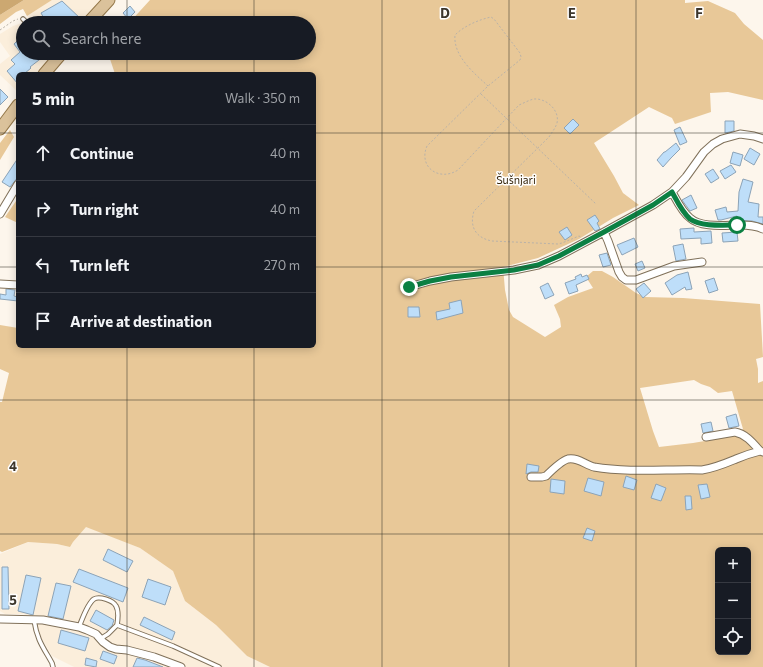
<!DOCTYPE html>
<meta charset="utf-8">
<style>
body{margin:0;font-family:Commissioner,sans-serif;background:#242831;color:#f1f3f6}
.controls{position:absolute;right:12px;bottom:12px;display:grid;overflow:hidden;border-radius:6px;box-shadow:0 2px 10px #0003}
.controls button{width:36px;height:36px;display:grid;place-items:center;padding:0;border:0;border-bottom:1px solid #363941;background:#171b24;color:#f1f3f6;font:20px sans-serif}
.stop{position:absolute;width:12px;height:12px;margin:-9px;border:3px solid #0b8043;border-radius:50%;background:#fff}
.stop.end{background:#0b8043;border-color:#fff;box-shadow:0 1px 4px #0008}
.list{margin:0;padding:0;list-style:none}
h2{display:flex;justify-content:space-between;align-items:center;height:52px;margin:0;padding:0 16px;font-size:17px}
h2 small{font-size:13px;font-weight:400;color:#9ea1a6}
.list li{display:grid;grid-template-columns:26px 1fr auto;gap:12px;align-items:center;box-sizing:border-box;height:56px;padding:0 16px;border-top:1px solid #363941}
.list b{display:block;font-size:15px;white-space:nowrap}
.list em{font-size:13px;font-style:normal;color:#9ea1a6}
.icon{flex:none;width:22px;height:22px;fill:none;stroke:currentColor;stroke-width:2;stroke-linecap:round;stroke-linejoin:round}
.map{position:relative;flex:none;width:763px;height:667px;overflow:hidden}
.search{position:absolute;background:#171b24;box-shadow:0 2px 10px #0003;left:16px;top:16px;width:300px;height:44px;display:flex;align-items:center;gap:10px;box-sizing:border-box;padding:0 14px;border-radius:22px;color:#9ea1a6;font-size:15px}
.panel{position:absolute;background:#171b24;box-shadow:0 2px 10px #0003;left:16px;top:72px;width:300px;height:276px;border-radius:6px}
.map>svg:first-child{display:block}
.built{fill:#fbeedb}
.green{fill:#e8c898;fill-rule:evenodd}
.water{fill:#cca871}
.building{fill:#bedef9;stroke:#8ca3b7}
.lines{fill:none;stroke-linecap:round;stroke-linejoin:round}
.service-casing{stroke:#80715a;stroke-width:5.5}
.minor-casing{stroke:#80715a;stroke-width:9}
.primary-casing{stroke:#947749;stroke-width:13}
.path{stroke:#b9b2a8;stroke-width:1;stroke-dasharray:2 2;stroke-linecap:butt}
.service{stroke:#fff;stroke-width:3.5}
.minor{stroke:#fff;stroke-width:7}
.primary{stroke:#dbc29b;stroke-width:11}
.route{stroke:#0b8043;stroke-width:5}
.grid{fill:none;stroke:#3c362c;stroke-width:1;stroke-opacity:0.55}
.labels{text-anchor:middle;stroke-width:3;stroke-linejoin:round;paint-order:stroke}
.park-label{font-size:11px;fill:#36260c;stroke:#fff}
.grid-label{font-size:13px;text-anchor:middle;font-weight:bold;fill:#3c362c;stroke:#fff;stroke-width:3;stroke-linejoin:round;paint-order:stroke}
</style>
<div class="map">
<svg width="763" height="667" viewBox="0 0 763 667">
<rect width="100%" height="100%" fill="#fdf6ec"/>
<!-- built -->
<path class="built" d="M52 0H102L82 23H33L27 16Z
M22 23 23 25V53H49L52 57 37 74H18V92L0 75V64L10 56 0 42V34L13 26Z
M86 526 140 548 173 571 185 601 216 625 247 656 270 667H74L52 656 28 616 24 614H5L0 611V554L28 542 57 544 70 547 73 542Z"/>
<!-- green -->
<path class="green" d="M24 0H52L27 16 23 9 16 12 0 24V15Z
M150 0H685V3L708 1 735 13 744 24 763 40V100L728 92 710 93 711 112 675 124 672 118 649 107 594 143 614 176 623 193 639 205 613 218 579 239 538 258 503 267 505 290 509 310 513 317 545 337 561 327 560 319 554 305 568 297 593 288 586 277 593 271H602L613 277 636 293 645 297 683 298 760 304 763 357 756 359 758 369V383L763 381V667H270L247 656 216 625 185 601 173 571 140 548 86 527 73 542 70 547 57 544 28 542 2 552 0 551V402H2L9 373 0 369V325L18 328V346H314V74H115L108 53H309V23H129ZM694 380 701 384 710 387 718 393 732 391 743 429 734 436 693 443 659 447 653 431 640 388ZM718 550H748V652H718Z
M10 130 14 137 0 160V143Z
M16 201 18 202V223L5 217Z"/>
<!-- water -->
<path class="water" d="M0 0H24L0 15Z"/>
<!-- building -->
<path class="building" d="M62 1 82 20 79 23H62L56 17 53 21 50 18 45 20 41 13Z
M130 6 135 12 128 19 123 13Z
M18 40 23 47V53H48L30 67 31 68 24 74H18V84L7 71 15 64 11 60 20 52 14 44Z
M0 89 8 97 0 105Z
M573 119 579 125 570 134 564 128Z
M725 121H734V131L725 133Z
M680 127 687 142 680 145 674 130Z
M676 143 680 149 671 158 663 167 657 160 664 152H665Z
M750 148 760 154 754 165 744 159Z
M733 152 743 155 740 166 730 163Z
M18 158V177L10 187 2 182Z
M731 165 736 172 725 179 720 171Z
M713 169 719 178 711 183 705 174Z
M743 179 753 182 748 202 759 204 758 217H763V224L752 221 737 220V216L721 220H718L715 210 726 207 727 212 738 211 739 192Z
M691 195 697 208 690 211 682 200Z
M595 215 599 221 597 223 600 229 595 231 587 220Z
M567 227 572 235 565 240 559 232Z
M694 228V232L711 231 712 243 701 244V238L681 239 680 229Z
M737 232 738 241 723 242 722 233Z
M634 238 638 247 622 255 617 245Z
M683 244 686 259 676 261 673 246Z
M607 253 611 265 603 267 599 255Z
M642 261 645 268 638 271 635 264Z
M688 272 692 289 686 290 685 287 672 295 665 283 677 275Z
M581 274 582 277 587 275 589 279 576 285 578 291 569 294 565 283 576 279 575 277Z
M714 278 718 290 709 293 705 281Z
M548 283 554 295 545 299 540 287Z
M644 283 651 291 643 298 636 289Z
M6 289 15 290 14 296 18 297V301L0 299V294L6 295Z
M461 300 463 313 437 320 436 312 450 309 449 303Z
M408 307H419L420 317H408Z
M736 414 739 426 729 428 726 417Z
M711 422 713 431 703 433 701 424Z
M527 464 539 466 538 472H531L526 474Z
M626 476 637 480 634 490 623 487Z
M588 478 604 482 601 496 584 491Z
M551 479 565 481 564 494 550 492Z
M656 484 666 488 661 501 651 498Z
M707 484 710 497 701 499 698 485Z
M685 496H691L692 509 686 510Z
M587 528 595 531 592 541 583 538Z
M108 549 133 561 127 572 103 560Z
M2 567H8L9 609H2Z
M79 569 128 588 123 602 73 582Z
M26 575 41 578 33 615 18 611Z
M148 579 171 587 165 605 142 597Z
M56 583 71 586 63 619 48 616Z
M96 610 114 620 112 626 107 630 90 621Z
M144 617 175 632 172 640 140 625Z
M61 630 89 638 85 651 58 643Z
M103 651 117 656 114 664 100 659Z
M86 658 97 661 96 667 85 665Z
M137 658 145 660 163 667H133Z"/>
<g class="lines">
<!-- service casing -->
<g class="service-casing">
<path id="service" d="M23 19 27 23
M34 620C37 640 43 647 52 663L53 667
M79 627C82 620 87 604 94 599 99 596 113 600 116 606 119 611 118 619 117 625
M100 639 108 634 117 625 173 646 219 667"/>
</g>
<!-- minor casing -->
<g class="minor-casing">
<path id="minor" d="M672 192C677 201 682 212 690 218 701 228 725 225 739 225 747 225 755 225 763 229
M0 214 18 184
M604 232 608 241 619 272 622 277 626 280H636L674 266 702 262
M0 284 18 285
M409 287 430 281 451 277 514 270 538 265 559 256 604 232 653 205 672 192 686 177 704 152 713 144 722 139 740 134 754 136 763 139
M706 437 735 432C746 434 753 443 760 451L763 452
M531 477H542L546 476C551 471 561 461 568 459 577 457 586 465 594 467 630 473 667 469 702 470 715 468 724 464 736 459 743 456 752 453 760 451
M0 619 43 620 79 627 87 630 96 634 103 642 110 647 116 649 127 650 154 657 181 667"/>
</g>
<!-- primary casing -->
<g class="primary-casing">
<path id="primary" d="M88 23 109 0
M44 74 62 53
M0 129 18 105"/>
</g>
<!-- path -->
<path class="path" d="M0 30 13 21 18 19
M488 86C474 73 453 56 455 35 464 26 478 20 491 17L494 19 520 53 521 57 520 60 488 86 427 146C418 167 439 182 458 170L519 105C524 103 529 100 534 99 546 98 560 110 557 123 555 129 552 132 549 137L474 211C469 227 476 238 492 241L558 244 562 243 579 236 581 237
M481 94 596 204"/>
<!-- service -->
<use href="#service" class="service"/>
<!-- minor -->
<use href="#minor" class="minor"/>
<!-- primary -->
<use href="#primary" class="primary"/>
</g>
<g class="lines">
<!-- route -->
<path class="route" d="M409 287 430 281 451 277 514 270 538 265 559 256 604 232 653 205 672 192C677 201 682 212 690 219 701 227 724 225 737 225"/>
</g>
<!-- grid -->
<path class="grid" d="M127 0V23M254 0V23M382 0V667M509 0V667M636 0V667M127 53V74M254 53V74M0 133H18M314 133H763M0 267H18M314 267H763M127 346V667M254 346V667M0 400H763M0 534H763"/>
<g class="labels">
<!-- park labels -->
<g class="park-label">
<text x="516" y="184">Šušnjari</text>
</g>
</g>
<g class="grid-label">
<text x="445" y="18">D</text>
<text x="572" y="18">E</text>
<text x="699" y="18">F</text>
<text x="13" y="471">4</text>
<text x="13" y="605">5</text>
</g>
</svg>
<div class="controls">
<button>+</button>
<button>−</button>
<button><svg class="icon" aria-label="locate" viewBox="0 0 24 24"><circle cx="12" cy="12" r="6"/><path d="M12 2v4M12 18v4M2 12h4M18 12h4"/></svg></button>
</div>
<div class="stop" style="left:737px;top:225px"></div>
<div class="stop end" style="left:409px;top:287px"></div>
<div class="search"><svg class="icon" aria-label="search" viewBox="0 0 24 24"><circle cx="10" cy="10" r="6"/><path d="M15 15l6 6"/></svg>Search here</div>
<section class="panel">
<h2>5 min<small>Walk · 350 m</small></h2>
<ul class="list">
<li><svg class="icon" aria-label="ahead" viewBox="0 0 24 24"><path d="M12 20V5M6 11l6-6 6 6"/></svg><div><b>Continue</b></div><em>40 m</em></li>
<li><svg class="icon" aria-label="right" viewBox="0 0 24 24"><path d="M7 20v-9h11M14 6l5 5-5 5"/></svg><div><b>Turn right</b></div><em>40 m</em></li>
<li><svg class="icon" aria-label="left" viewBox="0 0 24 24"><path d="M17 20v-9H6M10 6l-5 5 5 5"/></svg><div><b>Turn left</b></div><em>270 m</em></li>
<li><svg class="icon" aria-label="arrive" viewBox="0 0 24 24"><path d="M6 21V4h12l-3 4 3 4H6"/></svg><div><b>Arrive at destination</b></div></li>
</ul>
</section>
</div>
